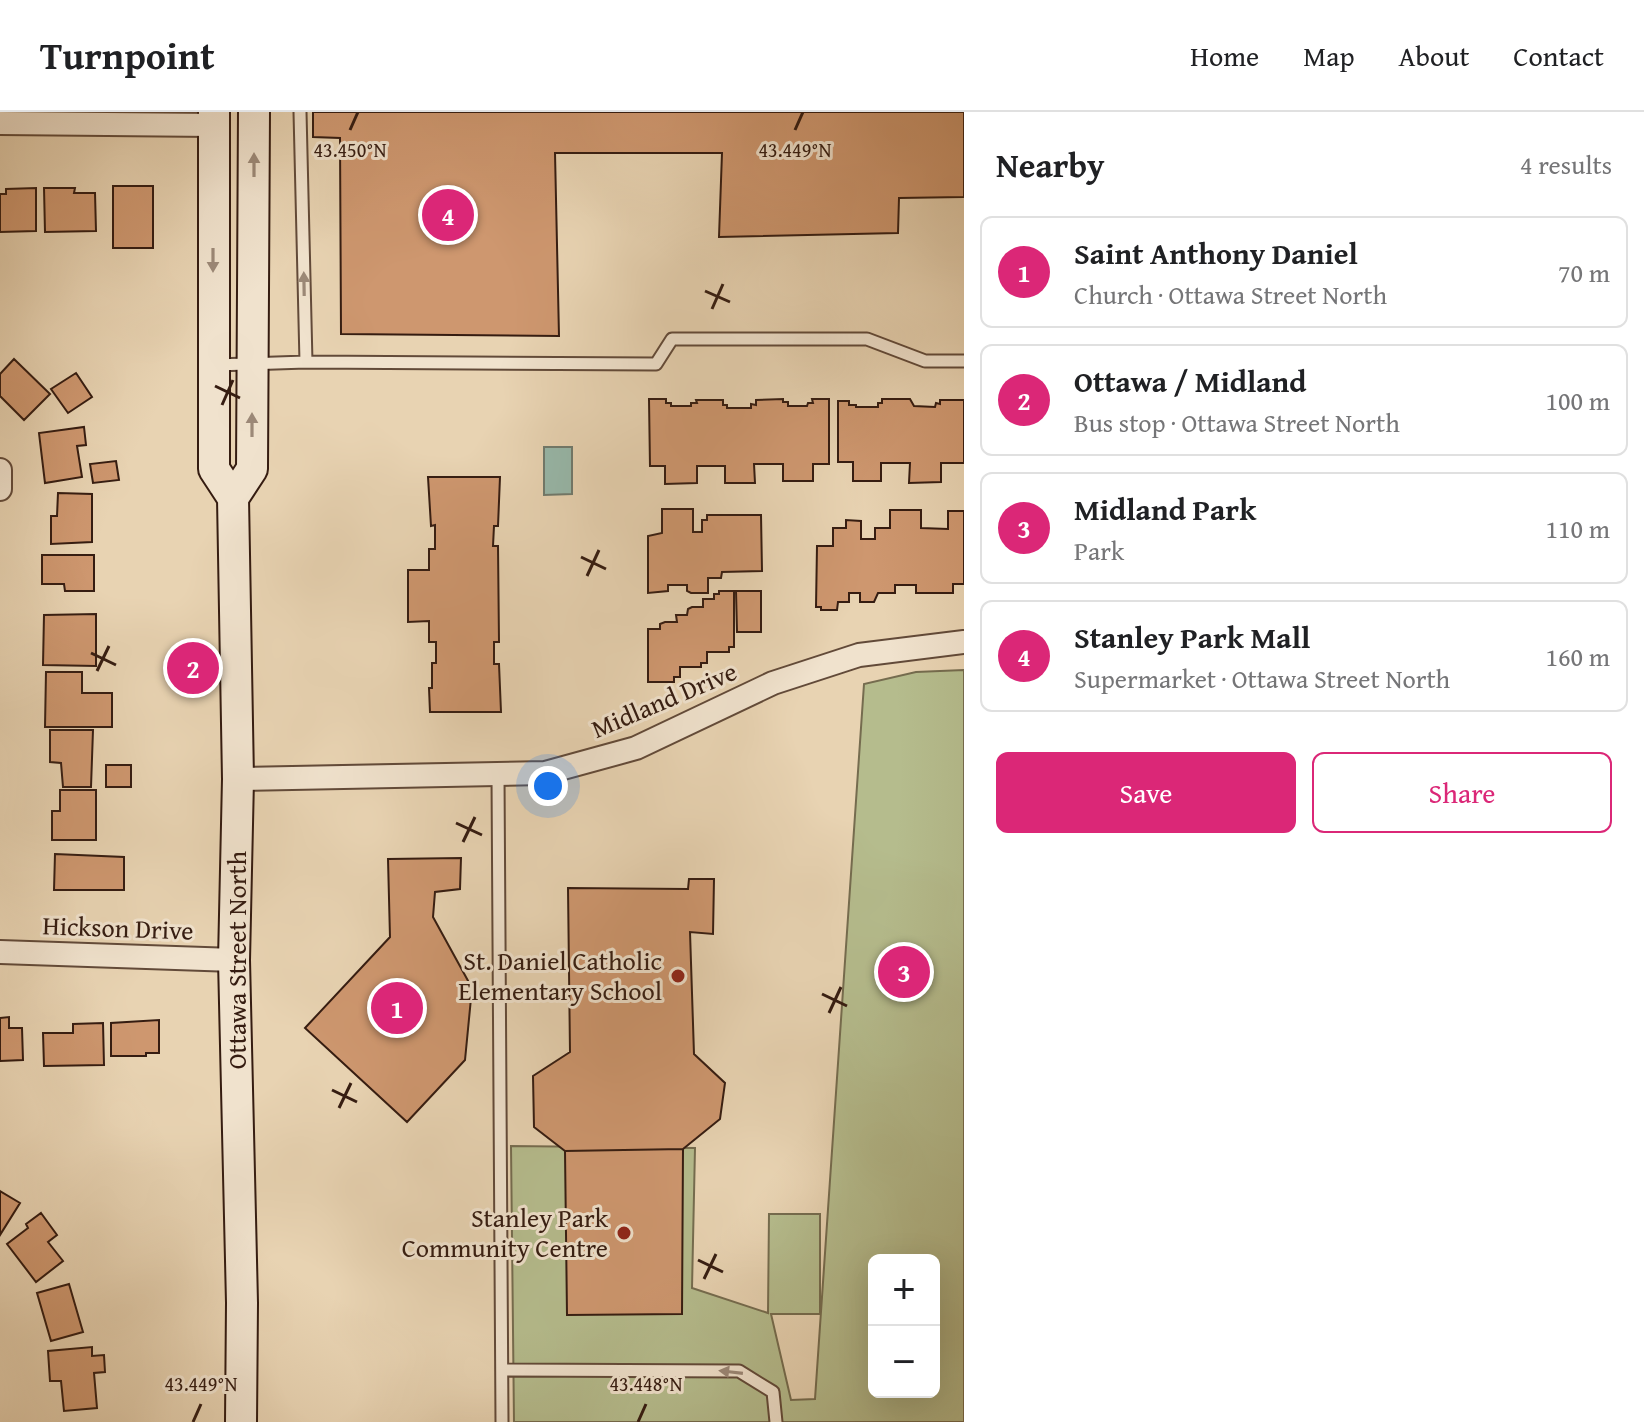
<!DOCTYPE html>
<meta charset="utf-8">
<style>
body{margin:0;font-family:"Gentium Book Plus",serif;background:#f2f2f2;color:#202124}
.controls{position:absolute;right:24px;bottom:24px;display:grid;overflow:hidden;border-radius:12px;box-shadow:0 8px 32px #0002}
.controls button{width:72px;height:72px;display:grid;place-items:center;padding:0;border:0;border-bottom:2px solid #e0e0e0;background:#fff;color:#202124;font:40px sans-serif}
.you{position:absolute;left:548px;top:674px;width:28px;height:28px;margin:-20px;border:6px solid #fff;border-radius:50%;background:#1a73e8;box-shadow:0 0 0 12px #1a73e833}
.badge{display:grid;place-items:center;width:52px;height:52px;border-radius:50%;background:#db2777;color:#fff;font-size:26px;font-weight:700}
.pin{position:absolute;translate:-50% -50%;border:4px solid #fff;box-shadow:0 2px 8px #0006}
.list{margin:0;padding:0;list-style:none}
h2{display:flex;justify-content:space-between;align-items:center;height:104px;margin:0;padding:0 32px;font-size:34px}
h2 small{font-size:26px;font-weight:400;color:#757577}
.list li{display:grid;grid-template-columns:52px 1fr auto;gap:24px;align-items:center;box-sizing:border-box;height:112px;margin:0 16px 16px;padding:0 16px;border:2px solid #e0e0e0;border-radius:12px}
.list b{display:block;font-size:30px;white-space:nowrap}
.list p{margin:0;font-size:26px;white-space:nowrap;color:#757577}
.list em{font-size:26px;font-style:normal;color:#757577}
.actions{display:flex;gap:16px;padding:24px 32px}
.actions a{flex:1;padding:18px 0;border:2px solid #db2777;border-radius:12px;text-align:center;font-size:28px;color:#db2777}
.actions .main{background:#db2777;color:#fff}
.map{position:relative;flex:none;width:964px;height:1310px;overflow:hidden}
header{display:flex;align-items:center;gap:48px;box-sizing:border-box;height:112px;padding:0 40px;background:#fff;border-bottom:2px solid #e0e0e0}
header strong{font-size:38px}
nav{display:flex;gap:44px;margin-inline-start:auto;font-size:28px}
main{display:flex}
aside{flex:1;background:#fff}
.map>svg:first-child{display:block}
.green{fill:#b5bc8d;stroke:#756c4f;stroke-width:2;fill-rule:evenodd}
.water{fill:#97b8aa;stroke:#707a6d;stroke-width:2}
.building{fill:#ce976f;stroke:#351c11;stroke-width:2}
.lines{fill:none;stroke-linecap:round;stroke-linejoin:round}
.service-casing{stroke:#624a39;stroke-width:15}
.minor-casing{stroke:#624a39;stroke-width:26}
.secondary-casing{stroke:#351c11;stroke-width:34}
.service{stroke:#f0e2cd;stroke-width:11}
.minor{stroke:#f0e2cd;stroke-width:22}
.secondary{stroke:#f0e2cd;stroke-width:30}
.oneway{fill:#9c8978}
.ticks{fill:none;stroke:#351c11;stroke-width:3}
.poi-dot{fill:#8f2418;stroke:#f0e2cd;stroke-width:3}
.labels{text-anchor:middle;stroke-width:6;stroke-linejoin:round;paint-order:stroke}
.street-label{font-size:26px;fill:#351c11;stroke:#f0e2cd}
.poi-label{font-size:26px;fill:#351c11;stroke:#f0e2cd;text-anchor:end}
.ticks-label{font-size:20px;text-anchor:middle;fill:#351c11;stroke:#f0e2cd;stroke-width:6;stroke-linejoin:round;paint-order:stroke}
</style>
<header>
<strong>Turnpoint</strong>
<nav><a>Home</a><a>Map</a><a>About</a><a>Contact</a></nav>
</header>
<main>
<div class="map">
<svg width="964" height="1310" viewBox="0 0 964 1310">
<rect width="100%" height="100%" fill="#e8d3b2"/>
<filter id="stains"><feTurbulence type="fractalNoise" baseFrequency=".0025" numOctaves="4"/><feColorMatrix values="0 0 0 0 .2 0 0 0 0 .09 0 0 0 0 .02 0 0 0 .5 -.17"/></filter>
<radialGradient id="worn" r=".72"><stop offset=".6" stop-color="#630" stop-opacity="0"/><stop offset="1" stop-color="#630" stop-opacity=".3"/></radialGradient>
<!-- green -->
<path class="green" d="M964 558V1310H514L511 1034 695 1036 692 1176 768 1201 769 1102H820V1202H771L791 1288 815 1287 864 572 916 560ZM874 1148H934V1280H874Z"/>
<!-- water -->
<path class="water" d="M544 335H572V382L544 383Z"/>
<!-- building -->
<path class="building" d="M313 0H964V85L899 86 898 121 719 125 722 41H555L559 224 341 222 340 26 313 25Z
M113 74H153V136H113Z
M36 76V119L0 120V82H6V77Z
M44 76H75L74 81H95L96 119 45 120Z
M14 247 50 282 24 308 0 284V262Z
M76 261 92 285 68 301 51 277Z
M649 287H666V291H671V294H691V291H697L696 288H723V293H727V296H751V292L756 293V288L783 287V290H788V294H807L808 291H813L812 287H829V352H813V369H783V352H754L755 371H725V354H697V371L665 372V354H650Z
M882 287H910L914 294 935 295 936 291 940 292V288H964V351H941V370L909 371 910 351H881V369H853V350H838V289H849V293H856V295H878V291H882Z
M84 315 86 333 77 334 82 365 45 371 39 321Z
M116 349 119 368 93 371 90 352Z
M428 365H500L498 414H494L493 434H498L499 530H494V552H499L501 600H430L429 576H432V551H436V530H429V509L408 510V458H429V437H435V413L431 414Z
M58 381 92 382V430L51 432V404H57Z
M662 397H693V420H702V408H707V403H761L762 459 722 460 721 466H708V481H691L687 479V473H668V479L648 481V424L662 421Z
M890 398H921V416L948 417V399H964V472H953V481H916V473H895V481H878L874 490H860V481H849V490H838L837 498H821V495H816L817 434H833V416H846V408L861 409V427H875V416H890Z
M42 443H94V479H65L64 472H42Z
M719 479H734V535H729V540H707V551H701V555H680V565H674V570H648V517H660V512L665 510H677L676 503H687L688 497 692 495H703V487H714V482H719Z
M736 479H761V520H737Z
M96 502V554L43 553 44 503Z
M46 560H82V581H112V615H45Z
M50 618H93L91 675H63L61 651 50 650Z
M106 653H131V675H106Z
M60 678H96V728H52V699H60Z
M55 742 124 745V778H54Z
M461 746 460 777 435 780 433 805 472 876 465 948 407 1010 305 916 390 825 388 747Z
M689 767H714L713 822 690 820 694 942 725 971 720 1007 683 1037 565 1039 534 1015 533 964 570 940 568 776 688 777Z
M9 905V916H22L23 948 0 949V906Z
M159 908V941H146V944H111V911Z
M103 911 104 953 44 954 43 921H73V912Z
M683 1037 682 1202 567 1203 565 1039Z
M0 1079 20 1091 0 1123Z
M41 1101 57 1123 48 1130 63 1149 36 1170 7 1132 28 1116 26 1112Z
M69 1172 83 1220 51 1229 37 1181Z
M92 1235V1244L104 1243 105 1260 94 1261 97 1296 64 1299 61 1269H50L48 1239Z"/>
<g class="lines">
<!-- service casing -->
<g class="service-casing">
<path id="service" d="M300 0 306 250
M214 253 306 250 656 252 672 227H867L925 249H964
M498 664 502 1310
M503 1258 739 1259 773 1280 776 1310"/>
</g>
<!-- minor casing -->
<g class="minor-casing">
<path id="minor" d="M0 11 214 13
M0 358V377
M238 667 545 661 636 636 773 571 859 543 964 530
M0 840 234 848"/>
</g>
<!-- secondary casing -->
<g class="secondary-casing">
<path id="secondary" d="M214 0V357L233 386 238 667 234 848 242 1191 241 1310
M233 386 252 357 254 0"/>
</g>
<!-- service -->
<use href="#service" class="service"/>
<!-- minor -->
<use href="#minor" class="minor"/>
<!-- secondary -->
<use href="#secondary" class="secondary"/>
</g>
<!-- one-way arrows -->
<defs><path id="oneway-solid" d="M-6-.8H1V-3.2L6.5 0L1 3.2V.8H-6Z" transform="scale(2)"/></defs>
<g class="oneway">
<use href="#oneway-solid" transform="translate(254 53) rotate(-90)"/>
<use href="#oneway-solid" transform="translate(213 148) rotate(90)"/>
<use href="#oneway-solid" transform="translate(304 172) rotate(-91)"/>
<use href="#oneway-solid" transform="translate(252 313) rotate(-90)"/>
<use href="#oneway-solid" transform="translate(731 1260) rotate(-173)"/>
</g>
<!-- ticks -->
<path class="ticks" d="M350 18 358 0M795 18 803 0M705 179 730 190M712 197 723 172M215 274 240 286M222 293 233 268M581 445 606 457M587 464 599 438M91 541 116 553M97 559 109 534M456 711 482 723M463 730 475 705M822 882 847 894M829 901 841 875M332 978 357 990M339 996 351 971M698 1148 723 1160M704 1167 716 1142M193 1310 201 1292M638 1310 646 1292"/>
<!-- markers -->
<g class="poi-dot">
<circle cx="678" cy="864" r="8"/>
<circle cx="624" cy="1121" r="8"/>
</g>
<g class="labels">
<!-- street labels -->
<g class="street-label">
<text transform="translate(664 588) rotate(-23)" y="9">Midland Drive</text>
<text transform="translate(118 816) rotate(2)" y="9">Hickson Drive</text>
<text transform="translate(237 848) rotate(-90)" y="9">Ottawa Street North</text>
</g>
<!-- poi labels -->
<g class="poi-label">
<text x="662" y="858">St. Daniel Catholic<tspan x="662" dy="30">Elementary School</tspan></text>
<text x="608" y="1115">Stanley Park<tspan x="608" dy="30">Community Centre</tspan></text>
</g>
</g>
<g class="ticks-label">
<text x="350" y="45">43.450°N</text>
<text x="795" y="45">43.449°N</text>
<text x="201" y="1279">43.449°N</text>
<text x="646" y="1279">43.448°N</text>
</g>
<rect width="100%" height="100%" filter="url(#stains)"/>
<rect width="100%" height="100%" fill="url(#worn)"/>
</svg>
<div class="controls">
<button>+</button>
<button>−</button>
</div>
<div class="you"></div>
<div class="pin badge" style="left:397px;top:896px">1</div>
<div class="pin badge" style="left:193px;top:556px">2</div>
<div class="pin badge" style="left:904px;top:860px">3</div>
<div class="pin badge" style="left:448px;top:103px">4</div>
</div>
<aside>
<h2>Nearby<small>4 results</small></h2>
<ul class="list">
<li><span class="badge">1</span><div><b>Saint Anthony Daniel</b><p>Church · Ottawa Street North</p></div><em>70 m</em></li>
<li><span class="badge">2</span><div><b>Ottawa / Midland</b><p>Bus stop · Ottawa Street North</p></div><em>100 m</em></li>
<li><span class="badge">3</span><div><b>Midland Park</b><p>Park</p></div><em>110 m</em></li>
<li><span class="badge">4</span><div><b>Stanley Park Mall</b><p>Supermarket · Ottawa Street North</p></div><em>160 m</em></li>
</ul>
<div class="actions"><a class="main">Save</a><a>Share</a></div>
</aside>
</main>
